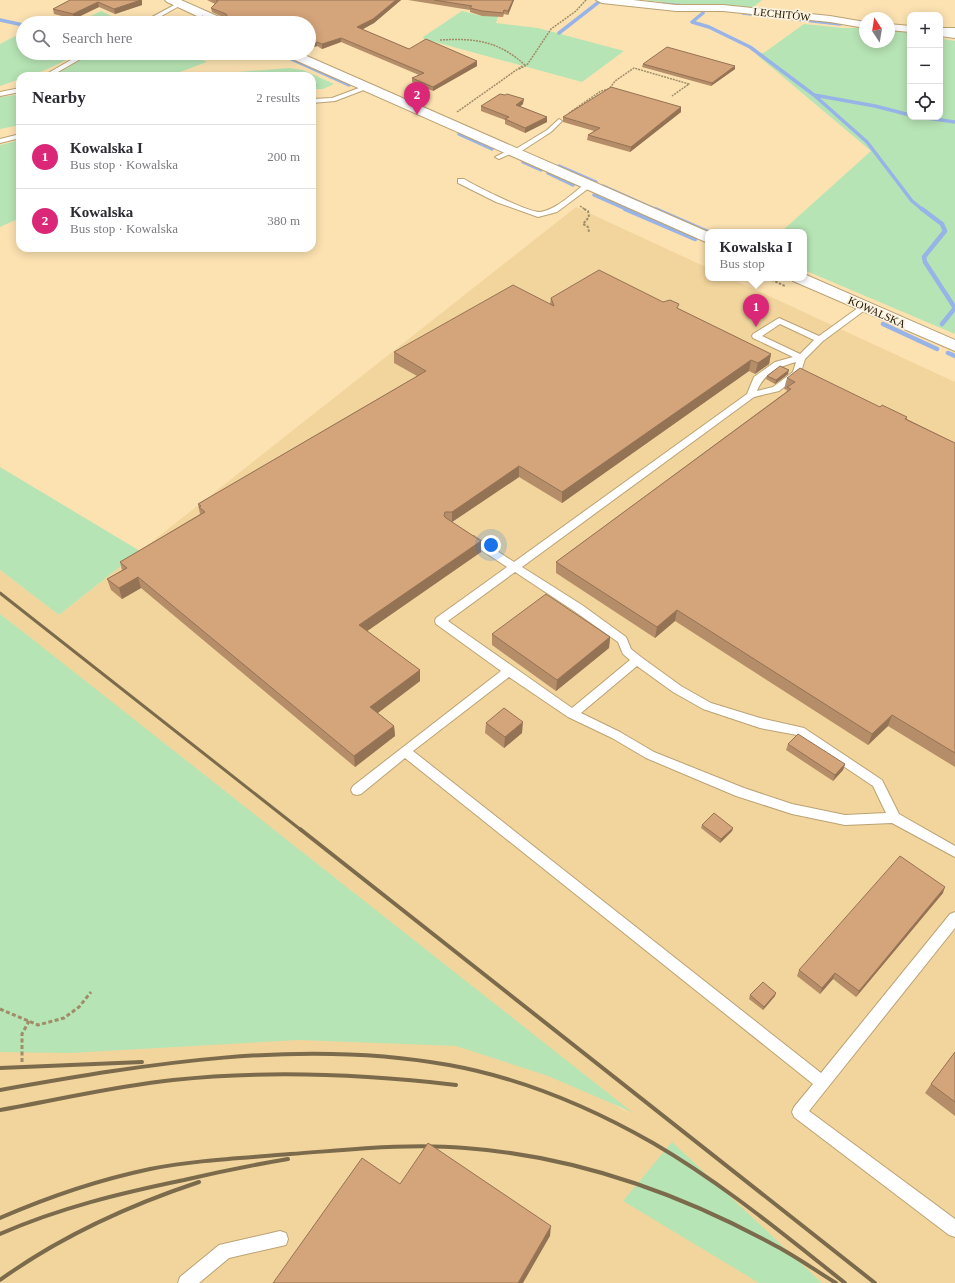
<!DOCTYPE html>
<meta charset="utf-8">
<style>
body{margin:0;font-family:"Times New Roman",serif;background:#f2f2f3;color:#2b2b33}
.controls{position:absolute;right:12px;top:12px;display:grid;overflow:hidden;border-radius:8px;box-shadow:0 2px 10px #0003}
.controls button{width:36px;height:36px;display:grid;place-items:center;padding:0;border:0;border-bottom:1px solid #e1e1e2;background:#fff;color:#2b2b33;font:20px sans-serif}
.compass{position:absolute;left:859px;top:12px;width:36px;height:36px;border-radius:50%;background:#fff;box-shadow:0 2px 10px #0003;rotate:348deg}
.you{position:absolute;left:491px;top:545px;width:14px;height:14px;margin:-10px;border:3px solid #fff;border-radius:50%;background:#1a73e8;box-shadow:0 0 0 6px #1a73e833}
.badge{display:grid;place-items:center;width:26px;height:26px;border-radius:50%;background:#db2777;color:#fff;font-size:13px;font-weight:700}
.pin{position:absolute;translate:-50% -33px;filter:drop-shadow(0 1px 2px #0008)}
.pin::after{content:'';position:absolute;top:21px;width:14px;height:12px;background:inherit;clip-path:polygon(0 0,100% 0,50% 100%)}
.popup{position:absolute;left:705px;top:229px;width:102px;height:52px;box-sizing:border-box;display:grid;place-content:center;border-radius:8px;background:#fff;filter:drop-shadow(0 1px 3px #0005);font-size:13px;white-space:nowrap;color:#7c7c81}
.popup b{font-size:15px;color:#2b2b33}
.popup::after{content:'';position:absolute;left:50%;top:100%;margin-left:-8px;border:8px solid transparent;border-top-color:#fff}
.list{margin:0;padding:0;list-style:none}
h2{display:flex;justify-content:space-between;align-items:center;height:52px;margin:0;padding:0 16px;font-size:17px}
h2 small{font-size:13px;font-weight:400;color:#7c7c81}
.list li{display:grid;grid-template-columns:26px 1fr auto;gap:12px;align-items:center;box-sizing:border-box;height:64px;padding:0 16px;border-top:1px solid #e1e1e2}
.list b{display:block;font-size:15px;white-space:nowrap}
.list p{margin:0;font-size:13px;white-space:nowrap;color:#7c7c81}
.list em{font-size:13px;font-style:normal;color:#7c7c81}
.icon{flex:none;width:22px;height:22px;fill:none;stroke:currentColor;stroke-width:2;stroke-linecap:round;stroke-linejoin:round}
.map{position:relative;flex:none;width:955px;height:1283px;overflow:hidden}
.search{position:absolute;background:#fff;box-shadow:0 2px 10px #0003;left:16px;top:16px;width:300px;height:44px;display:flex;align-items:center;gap:10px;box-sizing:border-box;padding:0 14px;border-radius:22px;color:#7c7c81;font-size:15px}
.panel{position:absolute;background:#fff;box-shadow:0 2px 10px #0003;left:16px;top:72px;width:300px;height:180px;border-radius:12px}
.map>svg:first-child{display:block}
.built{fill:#f2d59d}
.green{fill:#b7e4b4}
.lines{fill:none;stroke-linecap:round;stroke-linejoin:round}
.stream-far1{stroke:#98b3e7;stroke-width:3.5}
.stream{stroke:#98b3e7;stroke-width:4.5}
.lane-casing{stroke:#bba273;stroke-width:2}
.street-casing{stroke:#bba273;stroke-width:2}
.secondary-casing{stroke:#bba273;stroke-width:2}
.path-far2{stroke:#9f8c68;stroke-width:1.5;stroke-dasharray:2 1;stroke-linecap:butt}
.path-far1{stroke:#9f8c68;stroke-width:2;stroke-dasharray:2.5 1.5;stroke-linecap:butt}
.path{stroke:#9f8c68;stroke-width:3;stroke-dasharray:4 2.5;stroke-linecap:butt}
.lane{fill:#fff;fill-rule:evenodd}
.street{fill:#fff;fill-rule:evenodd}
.secondary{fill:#fff;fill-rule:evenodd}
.rail-far1{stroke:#7b6b4c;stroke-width:3}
.rail{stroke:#7b6b4c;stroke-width:4}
.wall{fill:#b68d69}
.shaded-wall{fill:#947355}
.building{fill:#d4a47a;stroke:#947355}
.labels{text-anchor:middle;stroke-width:3.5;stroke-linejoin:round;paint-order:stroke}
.far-street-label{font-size:11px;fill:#1c1302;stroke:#fcf2de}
</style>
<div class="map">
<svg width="955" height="1283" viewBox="0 0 955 1283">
<rect width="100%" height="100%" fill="#fce2b1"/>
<!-- built -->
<path class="built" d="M576 207 708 268V278H730L955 382V1283H0V1032L454 1041 586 1087 630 1114 0 614V570L59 615Z"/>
<!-- green -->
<path class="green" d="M643 0H762L751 9 702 6Z
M101 11 126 23H77Z
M462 11 482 16 499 14 496 23 538 28 624 51 582 82 424 39 423 37Z
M804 24 843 28H865V42H889V33L893 34 894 31 908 32 910 36V117H940V37H943L944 39 955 41V334L804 270V232H781L871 151 757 55 765 52Z
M23 32V53H81C61 61 41 76 20 76V79L0 86V44Z
M94 53H188L207 62 180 72 186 76H49Z
M289 68 303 70 334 84 323 89H312V76H211L224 73Z
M20 92V125L0 129V97L16 95Z
M20 140V218L0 227V145Z
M0 467 140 551 59 615 0 570Z
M0 614 31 638 632 1112 548 1076 456 1046 298 1040 70 1053 0 1052Z
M672 1142 822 1283H759L623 1201Z"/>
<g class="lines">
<!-- stream-far1 -->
<path class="stream-far1" d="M663 4 685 6
M703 13 692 22 709 27 750 47 814 95 867 142 912 201 923 210
M743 13 840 24
M0 20 23 25
M559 33 600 1
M278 53 349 85
M814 95 875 106 910 115
M920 117 955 122
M459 134 492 149
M523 162 541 170
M559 166 596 182
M548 173 573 185
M603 186 657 210
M594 195 628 210"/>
<!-- stream -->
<path class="stream" d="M625 209 695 239
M655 209 708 232
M922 209 942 224 945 231 924 257 925 262 955 308 942 324
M883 324 937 349
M948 353 955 356"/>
<!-- lane casing -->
<g class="lane-casing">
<path id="lane" d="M178 3 183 4 149 23H141Z
M940 32 955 34V38L940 36Z
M83 53H91L51 76H43Z
M367 85 370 87 369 88 335 101 312 103V99L332 98Z
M20 88V92L0 96V92Z
M559 119 562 121 551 132 517 154 512 153 499 159 495 157 509 150H514L547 130Z
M20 134V138L0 143V139Z
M458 179H464C476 186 529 213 540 212 556 210 573 193 586 183H592L593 185 557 212 538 217 496 202 458 183Z
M862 305H868L869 307 823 341 805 359 800 375 779 391 754 397 522 567 582 605 626 637 631 649 641 657 681 686 711 703 760 718 804 728 882 780 899 814 955 846V857L892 823 845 825 792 814 736 796 646 758 612 738 568 717 509 677 413 751 821 1073 950 914 955 912V928L809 1111 955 1219V1237L949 1235 794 1117 792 1112 794 1107 813 1084 405 758 361 794 357 795 353 794 351 790 353 786 501 671 436 624 435 621 436 618 507 567 466 540 465 538 466 536H474L514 562 747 394 754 377 775 362 793 357 753 338 752 336 753 334 779 318 819 336ZM780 324 814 340 800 354 762 336ZM796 362 793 372 773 387 757 391C764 373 778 367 796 362ZM515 572 574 611 618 642 623 654 630 660 572 708 448 621ZM637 666 673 692 703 709 760 728 797 735 873 786 886 813 845 815 792 804 744 788 654 752 620 732 581 713Z
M280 1231 286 1233 288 1239 286 1245 229 1258 199 1283H178L180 1277 219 1245Z"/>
</g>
<!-- street casing -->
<g class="street-casing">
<path id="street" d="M596 0H633L676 5H723L830 16 865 22V28L830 22 723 11H676L602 3Z
M889 24 910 26V32L889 30Z
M940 28H955V34H940Z"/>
</g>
<!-- secondary casing -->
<g class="secondary-casing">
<path id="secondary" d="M165 0H181L226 20 228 23H212L167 2Z
M284 53H300L708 232V243L286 56Z
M804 274 955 340V351L793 281 791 278H804Z"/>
</g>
<!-- path-far2 -->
<path class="path-far2" d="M440 40C476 38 499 41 526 66
M519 69 527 65 551 29 576 11 586 0
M610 88 615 81 634 68 689 84 672 96
M457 112 522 66
M569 113 601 91 609 89
M580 206 586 210"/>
<!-- path-far1 -->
<path class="path-far1" d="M584 209 588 211 589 217 583 224 588 227 589 232
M768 278 785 286"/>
<!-- path -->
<path class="path" d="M0 1009 38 1025 64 1018 79 1007 91 992
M22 1062V1034L29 1021"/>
<!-- lane -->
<use href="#lane" class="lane"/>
<!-- street -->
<use href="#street" class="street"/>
<!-- secondary -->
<use href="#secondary" class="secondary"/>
<!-- rail-far1 -->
<path class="rail-far1" d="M0 593 301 830"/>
<!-- rail -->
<path class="rail" d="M300 829 875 1283
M0 1068 142 1062
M0 1090C147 1064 300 1038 449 1065 521 1078 590 1107 653 1143 722 1183 783 1234 845 1283
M0 1110C57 1100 115 1086 173 1080 267 1070 362 1074 456 1085
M0 1218C48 1197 98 1180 150 1169 196 1160 243 1158 290 1154 348 1150 406 1143 465 1148 574 1156 681 1194 776 1246 797 1257 816 1271 836 1283
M0 1234C59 1208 121 1193 184 1180 218 1172 253 1165 288 1159
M0 1280C61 1236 127 1206 199 1182"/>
</g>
<!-- wall -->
<path class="wall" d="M70 0H142V5L115 14 99 7 74 19 54 14 53 9Z
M207 0H401L374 23 362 29 409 49 477 66 433 91 412 82V78L419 75 341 42 322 49 317 46 314 47 309 45V23H258L256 22 211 20 227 19 212 12 211 8 215 4Z
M408 0H514L508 15 504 14 503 17 482 16 470 12V10Z
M643 64 735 66V69L711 86 642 67Z
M523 104 520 106 547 117V122L525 133 505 124V120L481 111V106Z
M681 112 630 152 587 140 588 135 594 131 563 122V117Z
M551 298 679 309 771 354 769 364 755 374 749 371 562 503 519 477 452 522 481 541V552L367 631 420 670V681L378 713 394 726 395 736 355 767 141 588 122 599 111 590 107 579 122 570 120 562 200 514 198 504 417 376 394 363V352L550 304Z
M788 374 775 384 766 379 767 376Z
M787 378 880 407 907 417V419L955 443V767L888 726 868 745 675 621 655 638 556 573V562L786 392 787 390 784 389Z
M492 634 610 637 609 648 556 691 492 645Z
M486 723 522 733 504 748 485 733Z
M788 744 845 764 843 770 833 781 786 750Z
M702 825 733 828 732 831 720 843 701 828Z
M943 893 856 997 833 979 820 994 797 976 799 970Z
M750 995 775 996 763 1010 749 999Z
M955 1052V1116L925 1093 931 1084Z"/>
<!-- shaded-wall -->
<path class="shaded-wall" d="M142 0V5L115 14 114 9Z
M396 0H401L374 23 358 32 357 27Z
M513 0H514L508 15V11Z
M98 2 99 7 74 19 73 14Z
M255 18 256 22 253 23H241Z
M341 38V42L322 49V44Z
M317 42V46L314 47V43Z
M477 61V66L433 91V87Z
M735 66V69L711 86 712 83Z
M524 99 523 104 516 110V105Z
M681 107V112L630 152 631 147Z
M547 117V122L525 133V128Z
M771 354 769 364 755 374 758 363Z
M751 360 749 371 562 503V492Z
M789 370 788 374 775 384 776 380Z
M519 466V477L452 522V512Z
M481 541V552L360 636 359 625Z
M138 577 141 588 122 599 119 588Z
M677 610 675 621 655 638 657 627Z
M610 637 609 648 556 691 557 680Z
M420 670V681L371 718 370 707Z
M892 715 888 726 868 745 872 734Z
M523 722 522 733 504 748 505 737Z
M394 726 395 736 355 767 354 756Z
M845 764 843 770 833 781 835 775Z
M733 828 732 831 720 843 721 839Z
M945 887 943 893 856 997 859 991Z
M835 973 833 979 820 994 822 988Z
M776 993 775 996 763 1010 764 1007Z
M551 1226 550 1236 523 1283H518Z"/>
<!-- building -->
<path class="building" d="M70 0H141L114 9 98 2 73 14 53 9Z
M216 0H396L373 19 357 27 409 49 426 39 477 61 433 87 412 78 424 73 341 38 322 44 317 42 314 43 309 40V23H268L255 18 241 23H195L202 16 211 20 229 19 226 14 211 8 218 1Z
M434 0H513L508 11 504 10 503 13 482 11 470 8 472 6Z
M667 47 735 66 712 83 643 64Z
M611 87 681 107 631 147 588 135 600 128 563 117Z
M500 94 505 95 507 94 524 99 516 105 547 117 525 128 505 119 509 117 481 106Z
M599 270 663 302 670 300 679 304 677 308 771 354 758 363 751 360 562 492 519 466 452 512H445L444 516 446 518 481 541 359 625 420 670 370 707 394 726 354 756 138 577 119 588 107 579 127 568 120 562 205 512 199 507 201 506 198 504 426 371 394 352 513 285 554 306 551 298Z
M780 366 789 370 776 380 767 376Z
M800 368 880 407 882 405 907 417 905 419 955 443V753L892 715 872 734 677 610 657 627 556 562 791 389 787 387 795 382 787 378Z
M546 594 610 637 557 680 492 634Z
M504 708 523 722 505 737 486 723Z
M798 734 845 764 835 775 788 744Z
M714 813 733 828 721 839 702 825Z
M900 856 945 887 859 991 835 973 822 988 799 970Z
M763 982 776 993 764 1007 750 995Z
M955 1052V1102L931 1084Z
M428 1143 551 1226 518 1283H273L362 1158 400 1184Z"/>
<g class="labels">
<!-- far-street labels -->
<g class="far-street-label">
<text transform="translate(782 14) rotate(6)" y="4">LECHITÓW</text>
<text transform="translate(877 312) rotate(24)" y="4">KOWALSKA</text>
</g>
</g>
</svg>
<div class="controls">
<button>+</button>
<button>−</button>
<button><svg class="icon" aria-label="locate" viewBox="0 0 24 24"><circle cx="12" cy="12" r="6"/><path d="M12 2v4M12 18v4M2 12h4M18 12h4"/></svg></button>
</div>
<svg class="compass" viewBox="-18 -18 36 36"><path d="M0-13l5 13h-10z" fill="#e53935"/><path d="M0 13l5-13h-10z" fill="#7c7c81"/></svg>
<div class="you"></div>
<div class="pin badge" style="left:756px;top:327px">1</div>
<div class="popup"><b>Kowalska I</b>Bus stop</div>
<div class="pin badge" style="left:417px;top:115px">2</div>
<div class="search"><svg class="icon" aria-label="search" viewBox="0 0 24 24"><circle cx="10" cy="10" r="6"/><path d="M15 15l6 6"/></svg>Search here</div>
<section class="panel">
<h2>Nearby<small>2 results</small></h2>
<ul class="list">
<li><span class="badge">1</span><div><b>Kowalska I</b><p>Bus stop · Kowalska</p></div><em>200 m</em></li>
<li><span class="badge">2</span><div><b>Kowalska</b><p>Bus stop · Kowalska</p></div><em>380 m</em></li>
</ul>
</section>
</div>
